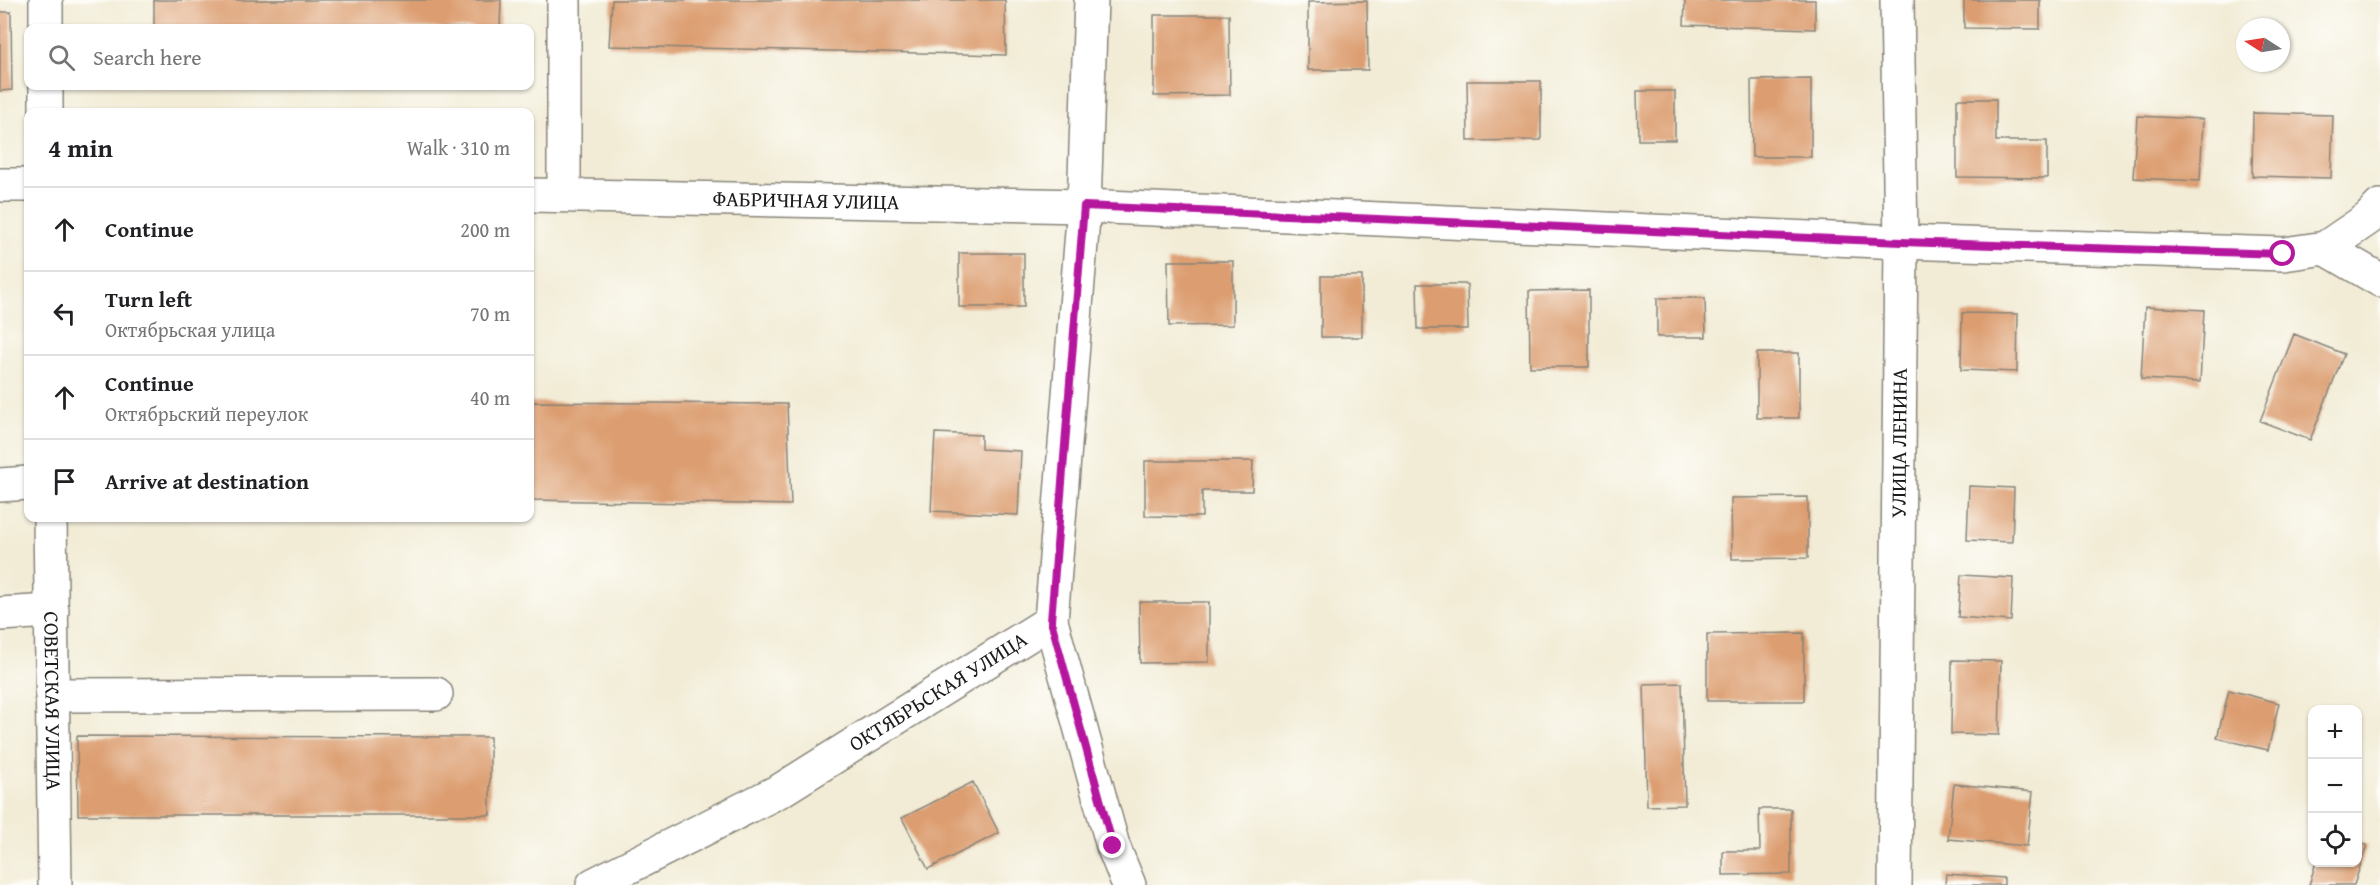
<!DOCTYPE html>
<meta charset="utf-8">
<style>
body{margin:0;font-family:"Gentium Book Plus",serif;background:#f6f6f6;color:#202124}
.controls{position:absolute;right:18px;bottom:18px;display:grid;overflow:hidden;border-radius:12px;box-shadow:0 2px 4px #0004}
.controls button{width:54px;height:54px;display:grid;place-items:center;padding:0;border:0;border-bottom:2px solid #e0e0e0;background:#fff;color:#202124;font:30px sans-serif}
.compass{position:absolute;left:2236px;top:18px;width:54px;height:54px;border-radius:50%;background:#fff;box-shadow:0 2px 4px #0004;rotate:282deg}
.stop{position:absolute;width:18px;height:18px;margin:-14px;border:4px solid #b5179e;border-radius:50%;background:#fff}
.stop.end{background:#b5179e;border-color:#fff;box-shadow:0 2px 6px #0008}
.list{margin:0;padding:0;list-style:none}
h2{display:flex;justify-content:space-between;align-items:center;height:78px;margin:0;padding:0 24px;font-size:26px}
h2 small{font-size:20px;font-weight:400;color:#757577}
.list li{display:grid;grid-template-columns:39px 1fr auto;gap:18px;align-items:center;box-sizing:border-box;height:84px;padding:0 24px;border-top:2px solid #e0e0e0}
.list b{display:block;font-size:22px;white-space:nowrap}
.list p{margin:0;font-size:20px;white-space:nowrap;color:#757577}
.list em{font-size:20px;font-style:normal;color:#757577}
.icon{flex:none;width:33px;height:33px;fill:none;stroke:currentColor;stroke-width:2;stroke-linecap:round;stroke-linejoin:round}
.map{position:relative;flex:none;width:2380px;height:885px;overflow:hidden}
.search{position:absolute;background:#fff;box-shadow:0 2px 4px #0004;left:24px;top:24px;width:510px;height:66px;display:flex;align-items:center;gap:15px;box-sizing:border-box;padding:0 21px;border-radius:12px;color:#757577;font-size:22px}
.panel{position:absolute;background:#fff;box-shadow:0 2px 4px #0004;left:24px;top:108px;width:510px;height:414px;border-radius:12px}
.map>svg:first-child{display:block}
.building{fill:#dc9d70}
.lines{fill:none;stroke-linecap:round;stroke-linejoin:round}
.minor-casing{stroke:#878479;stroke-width:36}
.minor{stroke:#fff;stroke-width:33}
.route{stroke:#b5179e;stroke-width:8}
.labels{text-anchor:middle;stroke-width:4.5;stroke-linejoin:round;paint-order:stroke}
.street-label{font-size:21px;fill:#1c1c1c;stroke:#fdfcf7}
</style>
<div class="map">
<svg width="2380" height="885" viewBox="0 0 2380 885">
<rect width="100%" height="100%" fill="#fdfcf7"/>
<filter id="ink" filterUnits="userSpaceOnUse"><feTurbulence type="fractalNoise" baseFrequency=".0167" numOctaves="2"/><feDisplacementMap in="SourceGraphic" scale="12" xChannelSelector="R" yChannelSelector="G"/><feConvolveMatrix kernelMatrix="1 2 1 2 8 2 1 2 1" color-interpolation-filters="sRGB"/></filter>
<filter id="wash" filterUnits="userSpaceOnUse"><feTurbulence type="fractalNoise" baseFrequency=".008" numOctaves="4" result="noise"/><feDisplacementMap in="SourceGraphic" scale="24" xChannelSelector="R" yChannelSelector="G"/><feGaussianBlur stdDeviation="1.35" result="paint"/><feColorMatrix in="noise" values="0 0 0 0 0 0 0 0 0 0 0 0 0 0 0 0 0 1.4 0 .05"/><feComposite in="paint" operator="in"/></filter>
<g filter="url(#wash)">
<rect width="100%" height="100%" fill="#f2ecd6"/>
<g id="blocks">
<!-- building -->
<path class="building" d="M154 0H501L500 28H154Z
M612 0H1005L1006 55 609 46Z
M1685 0H1815V29L1684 25Z
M1964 0H2040V29L1964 28Z
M1367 1 1368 70H1308V2Z
M0 12H11L12 90 0 91Z
M1154 15H1229L1230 95 1154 96Z
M1811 79V157H1752L1751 80Z
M1467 81H1541V140L1468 141Z
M1637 91H1675V140H1638Z
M1957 99H1996V141H2047V178L1957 177Z
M2253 113 2333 115 2331 178 2252 176Z
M2137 116 2203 119 2200 181 2133 178Z
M959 253H1024V307H959Z
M1168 261H1233V325L1169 326Z
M1321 276H1362V337H1321Z
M1417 284H1467L1468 329H1418Z
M1589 290V367H1530L1529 291Z
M1657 298H1705L1706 337H1657Z
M2145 307 2204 310 2200 382 2141 379Z
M1962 313 2018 314 2017 372 1961 370Z
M2294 334 2344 354 2310 440 2260 421Z
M1757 353H1799V418H1757Z
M530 402 787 404 791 505 533 500 530 478Z
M935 433 981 435V449L1021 451 1018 515 931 511Z
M1145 461H1253L1252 491H1202V517L1145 516Z
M1969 486 2014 488 2012 542 1967 540Z
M1808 497V558L1732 559 1731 498Z
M1961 575 2013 578 2011 621 1958 617Z
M1139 602H1209V662L1140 663Z
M1804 633V701H1707V634Z
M1952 660 2001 661 1999 735 1951 734Z
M1682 683 1685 805 1647 806 1644 684Z
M2229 690 2279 703 2268 750 2217 738Z
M77 736 490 737V815H78Z
M973 782 999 833 928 869 902 818Z
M1954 784 2033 792 2027 846 1948 839Z
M1759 809H1791V874L1723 875V851H1760Z
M2358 843 2367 845 2354 885H2309L2316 862H2358Z
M1946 874 2004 878V885H1945Z"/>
</g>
</g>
<g filter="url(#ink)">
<use href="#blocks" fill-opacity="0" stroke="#878479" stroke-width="1.5"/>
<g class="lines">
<!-- minor casing -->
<g class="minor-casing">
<g id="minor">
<path d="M46 0V28"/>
<path d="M1091 0 1084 206 1051 621 1113 846 1129 885"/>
<path d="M46 86V112"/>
<path d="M0 185H28"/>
<path id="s1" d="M530 195 1084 206 1901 242 2284 254 2325 248 2369 218 2380 206"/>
<path d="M564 195V0"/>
<path d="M2325 248 2380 280"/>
<path d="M0 485 28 483"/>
<path id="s2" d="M50 518 55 885"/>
<path d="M0 614 52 611"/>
<path d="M52 695 436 694"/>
<path id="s3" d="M593 885 781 790 1051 621"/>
<path id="s4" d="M1895 885 1901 242 1897 0"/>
</g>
</g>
<!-- minor -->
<use href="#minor" class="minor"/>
</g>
</g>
<g class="lines" filter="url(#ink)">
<!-- route -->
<path class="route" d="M1113 846 1051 621 1084 206 1901 242 2283 254"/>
</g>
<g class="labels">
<!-- street labels -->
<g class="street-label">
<text dy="7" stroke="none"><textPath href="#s1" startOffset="276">ФАБРИЧНАЯ УЛИЦА</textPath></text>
<text dy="7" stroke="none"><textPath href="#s4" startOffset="442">УЛИЦА ЛЕНИНА</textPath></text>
<text dy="7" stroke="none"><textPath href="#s3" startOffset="396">ОКТЯБРЬСКАЯ УЛИЦА</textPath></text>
<text dy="7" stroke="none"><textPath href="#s2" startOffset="183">СОВЕТСКАЯ УЛИЦА</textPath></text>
</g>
</g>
</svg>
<div class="controls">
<button>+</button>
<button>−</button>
<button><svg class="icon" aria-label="locate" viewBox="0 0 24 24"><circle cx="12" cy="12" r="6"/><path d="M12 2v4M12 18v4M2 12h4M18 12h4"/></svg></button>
</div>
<svg class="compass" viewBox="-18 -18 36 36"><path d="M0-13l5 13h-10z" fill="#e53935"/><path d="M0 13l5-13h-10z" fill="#757577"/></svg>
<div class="stop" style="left:2283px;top:254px"></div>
<div class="stop end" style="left:1113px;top:846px"></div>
<div class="search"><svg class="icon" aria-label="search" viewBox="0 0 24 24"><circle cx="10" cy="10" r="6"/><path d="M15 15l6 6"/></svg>Search here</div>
<section class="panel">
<h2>4 min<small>Walk · 310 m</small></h2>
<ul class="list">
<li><svg class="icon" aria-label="ahead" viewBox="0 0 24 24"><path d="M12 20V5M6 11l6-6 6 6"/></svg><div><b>Continue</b></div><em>200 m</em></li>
<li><svg class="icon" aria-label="left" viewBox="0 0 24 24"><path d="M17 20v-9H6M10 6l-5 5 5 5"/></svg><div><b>Turn left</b><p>Октябрьская улица</p></div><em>70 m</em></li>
<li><svg class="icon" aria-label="ahead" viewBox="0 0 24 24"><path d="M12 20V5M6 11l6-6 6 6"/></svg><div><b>Continue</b><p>Октябрьский переулок</p></div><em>40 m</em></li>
<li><svg class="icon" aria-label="arrive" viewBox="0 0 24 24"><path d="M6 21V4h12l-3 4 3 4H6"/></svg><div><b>Arrive at destination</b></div></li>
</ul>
</section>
</div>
